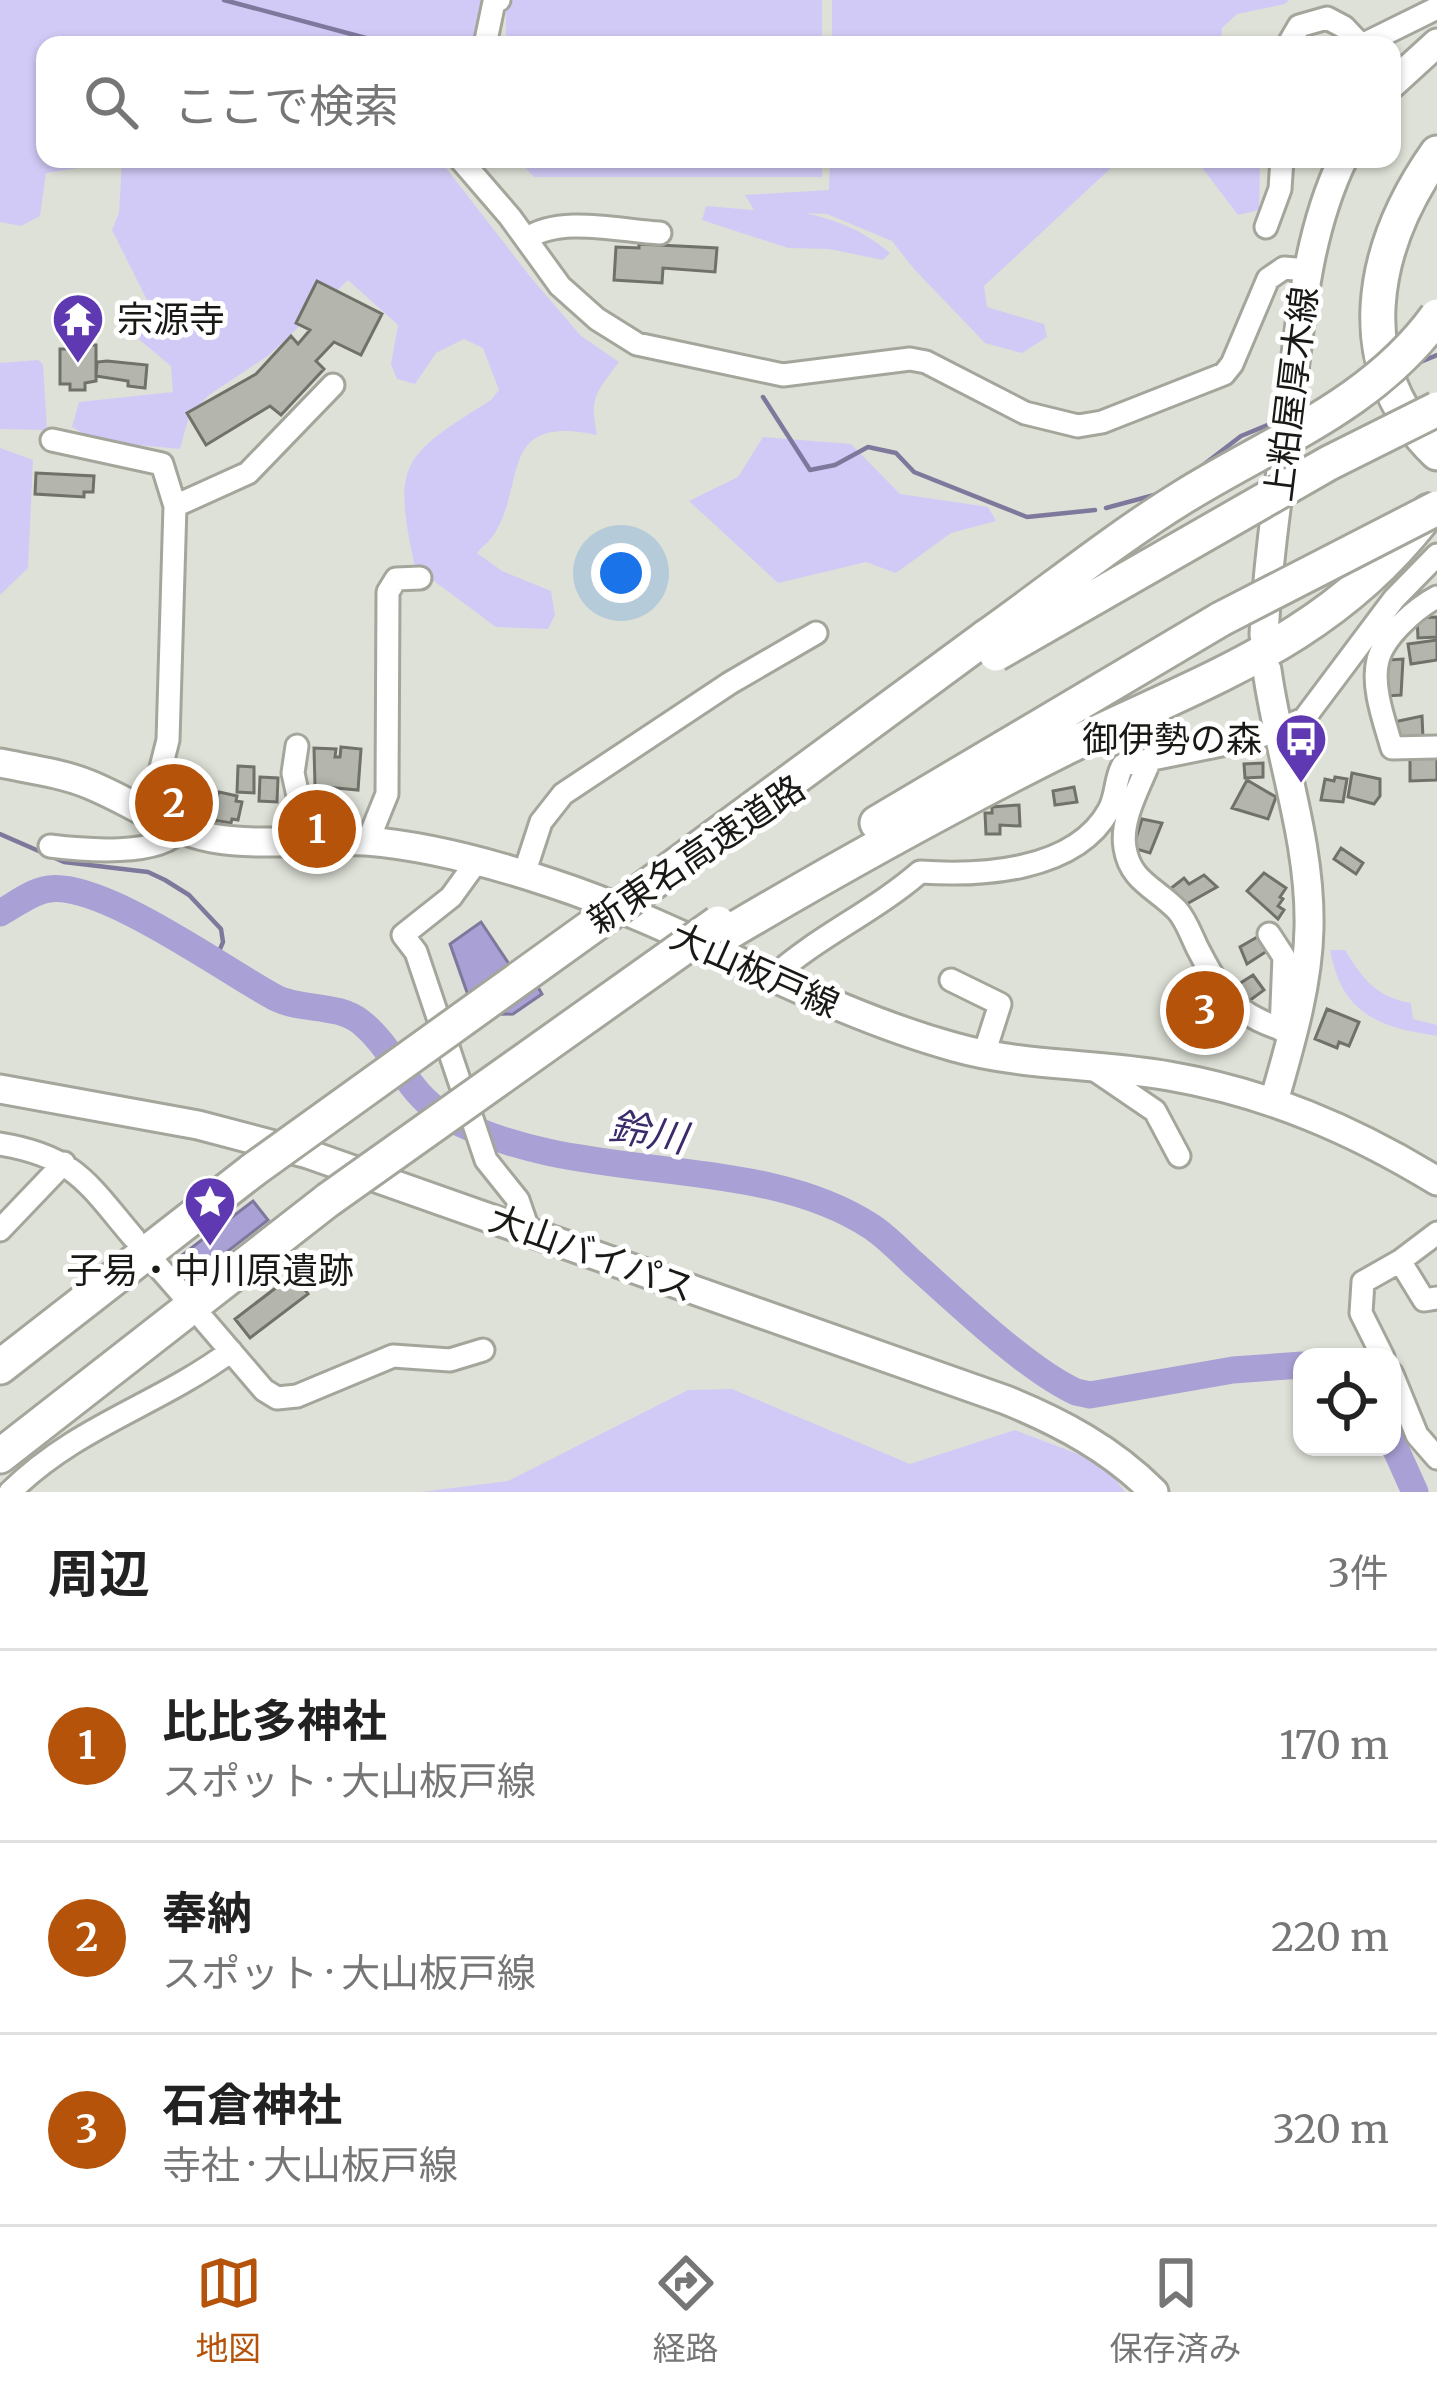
<!DOCTYPE html>
<html lang="ja">
<meta charset="utf-8">
<style>
body{margin:0;font-family:Merriweather,"Noto Sans JP",serif;background:#f2f2f2;color:#222}
.controls{position:absolute;right:36px;bottom:36px;display:grid;overflow:hidden;border-radius:24px;box-shadow:0 3px 9px #0004}
.controls button{width:108px;height:108px;display:grid;place-items:center;padding:0;border:0;border-bottom:3px solid #e0e0e0;background:#fff;color:#222;font:60px sans-serif}
.you{position:absolute;left:621px;top:573px;width:42px;height:42px;margin:-30px;border:9px solid #fff;border-radius:50%;background:#1a73e8;box-shadow:0 0 0 18px #1a73e833}
.badge{display:grid;place-items:center;width:78px;height:78px;border-radius:50%;background:#b45309;color:#fff;font-size:39px;font-weight:700}
.pin{position:absolute;translate:-50% -50%;border:6px solid #fff;box-shadow:0 3px 12px #0006}
.list{margin:0;padding:0;list-style:none}
h2{display:flex;justify-content:space-between;align-items:center;height:156px;margin:0;padding:0 48px;font-size:51px}
h2 small{font-size:39px;font-weight:400;color:#767676}
.list li{display:grid;grid-template-columns:78px 1fr auto;gap:36px;align-items:center;box-sizing:border-box;height:192px;padding:0 48px;border-top:3px solid #e0e0e0}
.list b{display:block;font-size:45px;white-space:nowrap}
.list p{margin:0;font-size:39px;white-space:nowrap;color:#767676}
.list em{font-size:39px;font-style:normal;color:#767676}
.icon{flex:none;width:66px;height:66px;fill:none;stroke:currentColor;stroke-width:2;stroke-linecap:round;stroke-linejoin:round}
.map{position:relative;flex:none;width:1437px;height:1492px;overflow:hidden}
.search{position:absolute;background:#fff;box-shadow:0 3px 9px #0004;left:36px;right:36px;top:36px;height:132px;display:flex;align-items:center;gap:30px;box-sizing:border-box;padding:0 42px;border-radius:24px;color:#767676;font-size:45px}
.sheet{height:732px;background:#fff}
nav{display:flex;justify-content:space-around;align-items:center;box-sizing:border-box;height:168px;border-top:3px solid #e0e0e0;background:#fff;font-size:33px;color:#767676}
nav a{display:grid;justify-items:center;gap:6px}
nav .on{color:#b45309}
.map>svg:first-child{display:block}
.green{fill:#d1caf7}
.water{fill:#a9a0d5;stroke:#7e789c;stroke-width:3}
.lines{fill:none;stroke-linecap:round;stroke-linejoin:round}
.stream{stroke:#7e789c;stroke-width:4.5}
.river{stroke:#a9a0d5;stroke-width:27}
.building{fill:#b4b6ad;stroke:#707269;stroke-width:3}
.minor-casing{stroke:#a4a69c;stroke-width:27}
.major-casing{stroke:#a4a69c;stroke-width:33}
.highway-casing{stroke:#a4a69c;stroke-width:39}
.minor{stroke:#fff;stroke-width:21}
.major{stroke:#fff;stroke-width:27}
.highway{stroke:#fff;stroke-width:33}
.highway-bridge-casing{stroke:#a4a69c;stroke-width:39;stroke-linecap:butt}
.highway-bridge{stroke:#fff;stroke-width:33}
.labels{text-anchor:middle;stroke-width:10;stroke-linejoin:round;paint-order:stroke}
.poi-label{font-size:36px;fill:#191a16;stroke:#fff;text-anchor:start}
.street-label{font-size:36px;fill:#191a16;stroke:#fff}
.water-label{font-size:39px;font-style:italic;fill:#3c2b6b;stroke:#fff}
</style>
<div class="map">
<svg width="1437" height="1492" viewBox="0 0 1437 1492">
<rect width="100%" height="100%" fill="#dee1d7"/>
<!-- green -->
<path class="green" d="M0 0H484L472 45H45V159H439L532 279 581 336 619 362C597 392 589 396 597 435 499 414 526 480 496 531 492 539 483 546 477 553L502 571 551 591 555 615 548 629 496 627 415 567C392 462 402 456 491 400L499 390 483 348 464 339 436 353 415 384 397 379 391 364 398 325 348 280 269 355 209 395 189 416 180 449 96 441 72 427 79 402 173 392 171 366 129 331 149 304 112 230 119 213 122 161 46 173 40 216 21 226 0 222Z
M514 0H822V45H506V4Z
M832 0H1289L1285 4 1237 14 1222 28 1221 45H832Z
M517 159H822V177H534Z
M830 159H1126L1111 168 984 286 987 307 1044 324 1047 337 1022 353 985 343 914 269 892 241 827 214 805 213C837 220 864 231 890 253L883 260 829 249 788 248 702 220 706 206 754 210 745 195 829 190Z
M1191 159H1260L1259 210 1238 215 1197 161Z
M38 360 43 364 47 430 0 429V363Z
M763 437 851 444 900 494 988 507 996 521 951 533 896 573 866 562 778 583 689 501 738 477Z
M0 448 33 460 28 568 0 595Z
M1330 950H1345C1363 979 1376 997 1411 1003L1413 1019 1437 1025V1036C1378 1027 1342 1014 1330 950Z
M732 1389 910 1464 1015 1430 1104 1464 1125 1492H421L508 1481 688 1390Z"/>
<!-- water -->
<path class="water" d="M481 922 513 970 524 963 542 994 513 1014 475 1015 450 944Z
M253 1201 268 1220 193 1278 178 1258Z"/>
<g class="lines">
<!-- stream -->
<path class="stream" d="M224 0 392 45
M474 160 517 210
M1418 363 1437 355
M763 397 810 470 835 465 868 447 896 453 914 472 1027 517 1095 510
M1198 469 1241 436 1275 422
M1106 508 1158 494
M0 834 64 862 148 872 165 880 189 895 221 929 223 942 215 961"/>
<!-- river -->
<path class="river" d="M0 913C15 905 32 891 49 889 104 882 225 971 276 998 302 1011 338 1003 362 1023 395 1050 406 1093 446 1116 577 1188 756 1150 872 1227 887 1237 900 1251 913 1263 956 1301 1026 1369 1076 1392L1090 1395 1233 1370 1302 1365
M1392 1441 1415 1492"/>
</g>
<!-- building -->
<path class="building" d="M639 244 717 248 715 272 663 268 662 283 614 280 616 247 639 248Z
M317 281 382 314 361 355 334 342 316 361 324 369 281 415 270 406 206 445 187 413 256 374 291 336 298 344 310 330 296 323Z
M70 345H96V381L85 383V390H70V384H60V349H70Z
M107 361 147 365 145 388 128 386V381L96 376 97 362Z
M36 473 94 476 93 492H84V497L35 494Z
M1437 617V637L1418 638 1417 618Z
M1437 640V660L1411 664 1408 644Z
M1403 659 1401 695 1386 696 1384 665 1389 660Z
M1422 716 1423 738 1396 742 1394 722Z
M341 747 361 749 358 790 315 786 314 748 336 749 335 757H340Z
M1437 758V780L1410 781V759Z
M1263 763V777L1245 778 1244 764Z
M238 766 254 767V793L237 792Z
M1352 773 1380 779V796L1374 804 1348 797Z
M260 777 278 778 277 802 259 801Z
M1335 777 1347 779 1343 802 1321 800 1325 779 1334 781Z
M1247 780 1276 797 1268 819 1232 808Z
M1074 787 1077 802 1055 805 1053 791Z
M219 792 237 796 236 801 242 802 238 820 232 819 231 823 213 820 207 810 193 807 196 796 217 797Z
M1019 805 1020 826 1000 825V834H986L985 813H992V807Z
M1142 819 1162 823 1150 853 1133 848Z
M1341 848 1363 863 1356 874 1334 859Z
M1264 873 1286 888 1280 897 1283 899 1278 906 1284 910 1278 919 1247 891Z
M1204 875 1217 887 1183 906 1170 889 1184 878 1189 884Z
M1259 936 1267 951 1247 964 1240 947Z
M1253 975 1264 990 1245 1004 1237 994 1241 990 1239 984Z
M1327 1009 1359 1022 1349 1046 1339 1042 1337 1048 1315 1039Z
M294 1274 308 1294 250 1338 235 1319Z"/>
<g class="lines">
<!-- minor casing -->
<g class="minor-casing">
<path id="minor" d="M485 45 494 2 499 0
M1288 45 1299 26 1327 18 1344 27 1361 45
M1362 45 1437 8
M460 159 510 217 560 286 597 319 637 344 783 375 910 359 926 362 1025 413 1078 426 1102 422 1224 374 1232 364 1268 279 1284 268 1307 270
M1266 227 1280 189 1282 159
M526 239C560 215 620 231 660 233
M52 440 162 464 175 506 168 740 149 815
M175 506 248 473 333 385
M1437 597C1416 608 1384 636 1378 660 1371 687 1385 723 1392 748L1437 747
M297 746 293 773 301 810 326 823 330 840
M1150 760C1140 786 1120 819 1125 848 1130 881 1156 888 1177 910 1187 921 1192 938 1199 951 1225 1001 1238 1016 1293 1033
M368 841 387 794 388 592 396 579 420 578
M50 846C82 850 160 857 180 830
M477 861 451 897 403 935 416 952 486 1160 518 1200 528 1229
M524 874 541 822 563 794 730 683 816 633
M1269 934 1284 957 1281 1030
M773 977C818 936 874 912 920 872 980 876 1075 872 1109 810 1117 796 1115 778 1123 765L1256 738 1304 719 1394 599 1437 555
M951 980 1000 1004 984 1054
M1092 1068 1155 1111 1179 1156
M0 1144C75 1156 88 1184 134 1238
M0 1230 64 1163
M1400 1261 1424 1300 1437 1298
M155 1263 183 1295
M204 1320 264 1390 277 1398 297 1396 393 1356 450 1360 483 1350
M1383 1357 1361 1313 1363 1282 1400 1261 1437 1233
M1392 1374 1417 1435 1437 1458
M10 1492C78 1425 157 1406 231 1351"/>
</g>
<!-- major casing -->
<g class="major-casing">
<path id="major" d="M1392 84 1437 43
M1264 635C1268 557 1280 480 1290 403 1301 320 1306 236 1343 159
M1267 670C1279 756 1311 841 1309 928 1308 986 1290 1045 1274 1101
M0 763C29 769 61 773 88 784 131 801 166 829 212 838 263 847 315 838 366 841 429 846 491 863 551 883 689 928 813 1008 954 1047 1025 1067 1097 1063 1169 1076 1267 1093 1352 1129 1437 1181
M0 1089 198 1125 308 1154 1006 1400C1062 1423 1111 1449 1154 1492"/>
</g>
<!-- highway casing -->
<g class="highway-casing">
<path id="highway" d="M1437 153C1371 247 1346 365 1437 453
M877 823 1221 619
M648 886 986 637
M731 931C841 866 953 804 1067 747 1206 679 1332 640 1429 511
M0 1367 253 1170
M0 1456 328 1200"/>
</g>
<!-- minor -->
<use href="#minor" class="minor"/>
<!-- major -->
<use href="#major" class="major"/>
<!-- highway -->
<use href="#highway" class="highway"/>
<!-- highway-bridge casing -->
<g class="highway-bridge-casing">
<path id="highway-bridge" d="M1221 619 1437 508
M986 637C1051 591 1115 539 1183 497 1273 441 1373 405 1437 316
M996 654 1329 463 1437 409
M253 1170 648 886
M328 1200 718 923"/>
</g>
<!-- highway-bridge -->
<use href="#highway-bridge" class="highway-bridge"/>
</g>
<!-- icons -->
<defs>
<g id="temple-pin" transform="scale(2.7)"><path d="M0 17L-7.5 6A9.5 9.5 0 1 1 7.5 6Z" fill="#5f39b1" stroke="#fff"/><path d="M0-6L5-2H3V0L6.5 2.5H4V6H1.5V3h-3V6H-4V2.5H-6.5L-3 0V-2H-5Z" fill="#fff"/></g>
<g id="bus-pin" transform="scale(2.7)"><path d="M0 17L-7.5 6A9.5 9.5 0 1 1 7.5 6Z" fill="#5f39b1" stroke="#fff"/><path d="M-5-6H5V4H4V6H2V4H-2V6H-4V4H-5ZM-3.5-4V0h7V-4ZM-3.5 1.2v1.5H-2V1.2ZM2 1.2v1.5H3.5V1.2Z" fill="#fff"/></g>
<g id="sight-pin" transform="scale(2.7)"><path d="M0 17L-7.5 6A9.5 9.5 0 1 1 7.5 6Z" fill="#5f39b1" stroke="#fff"/><path d="M0-6L1.8-2.2L6-1.7L2.9 1.2L3.7 5.4L0 3.3L-3.7 5.4L-2.9 1.2L-6-1.7L-1.8-2.2Z" fill="#fff"/></g>
</defs>
<g fill-rule="evenodd">
<use href="#temple-pin" x="78" y="319"/>
<use href="#bus-pin" x="1301" y="739"/>
<use href="#sight-pin" x="210" y="1202"/>
</g>
<g class="labels">
<!-- poi labels -->
<g class="poi-label">
<text x="117" y="332">宗源寺</text>
<text x="1262" y="752" text-anchor="end">御伊勢の森</text>
<text x="210" y="1283" text-anchor="middle">子易・中川原遺跡</text>
</g>
<!-- street labels -->
<g class="street-label">
<text transform="translate(1291 394) rotate(-83)" y="13">上粕屋厚木線</text>
<text transform="translate(696 854) rotate(-34)" y="13">新東名高速道路</text>
<text transform="translate(755 970) rotate(24)" y="13">大山板戸線</text>
<text transform="translate(592 1253) rotate(20)" y="13">大山バイパス</text>
</g>
<!-- water labels -->
<g class="water-label">
<text transform="translate(648 1132) rotate(10)" y="14">鈴川</text>
</g>
</g>
</svg>
<div class="controls">
<button><svg class="icon" aria-label="locate" viewBox="0 0 24 24"><circle cx="12" cy="12" r="6"/><path d="M12 2v4M12 18v4M2 12h4M18 12h4"/></svg></button>
</div>
<div class="you"></div>
<div class="pin badge" style="left:317px;top:829px">1</div>
<div class="pin badge" style="left:174px;top:803px">2</div>
<div class="pin badge" style="left:1205px;top:1010px">3</div>
<div class="search"><svg class="icon" aria-label="search" viewBox="0 0 24 24"><circle cx="10" cy="10" r="6"/><path d="M15 15l6 6"/></svg>ここで検索</div>
</div>
<section class="sheet">
<h2>周辺<small>3件</small></h2>
<ul class="list">
<li><span class="badge">1</span><div><b>比比多神社</b><p>スポット · 大山板戸線</p></div><em>170 m</em></li>
<li><span class="badge">2</span><div><b>奉納</b><p>スポット · 大山板戸線</p></div><em>220 m</em></li>
<li><span class="badge">3</span><div><b>石倉神社</b><p>寺社 · 大山板戸線</p></div><em>320 m</em></li>
</ul>
</section>
<nav>
<a class="on"><svg class="icon" aria-label="map" viewBox="0 0 24 24"><path d="M3 6l6-2 6 2 6-2v14l-6 2-6-2-6 2zM9 4v14M15 6v14"/></svg>地図</a>
<a><svg class="icon" aria-label="directions" viewBox="0 0 24 24"><path d="M12 3l9 9-9 9-9-9zM9 14v-3h6M13 9l2 2-2 2"/></svg>経路</a>
<a><svg class="icon" aria-label="saved" viewBox="0 0 24 24"><path d="M7 4h10v16l-5-4-5 4z"/></svg>保存済み</a>
</nav>
